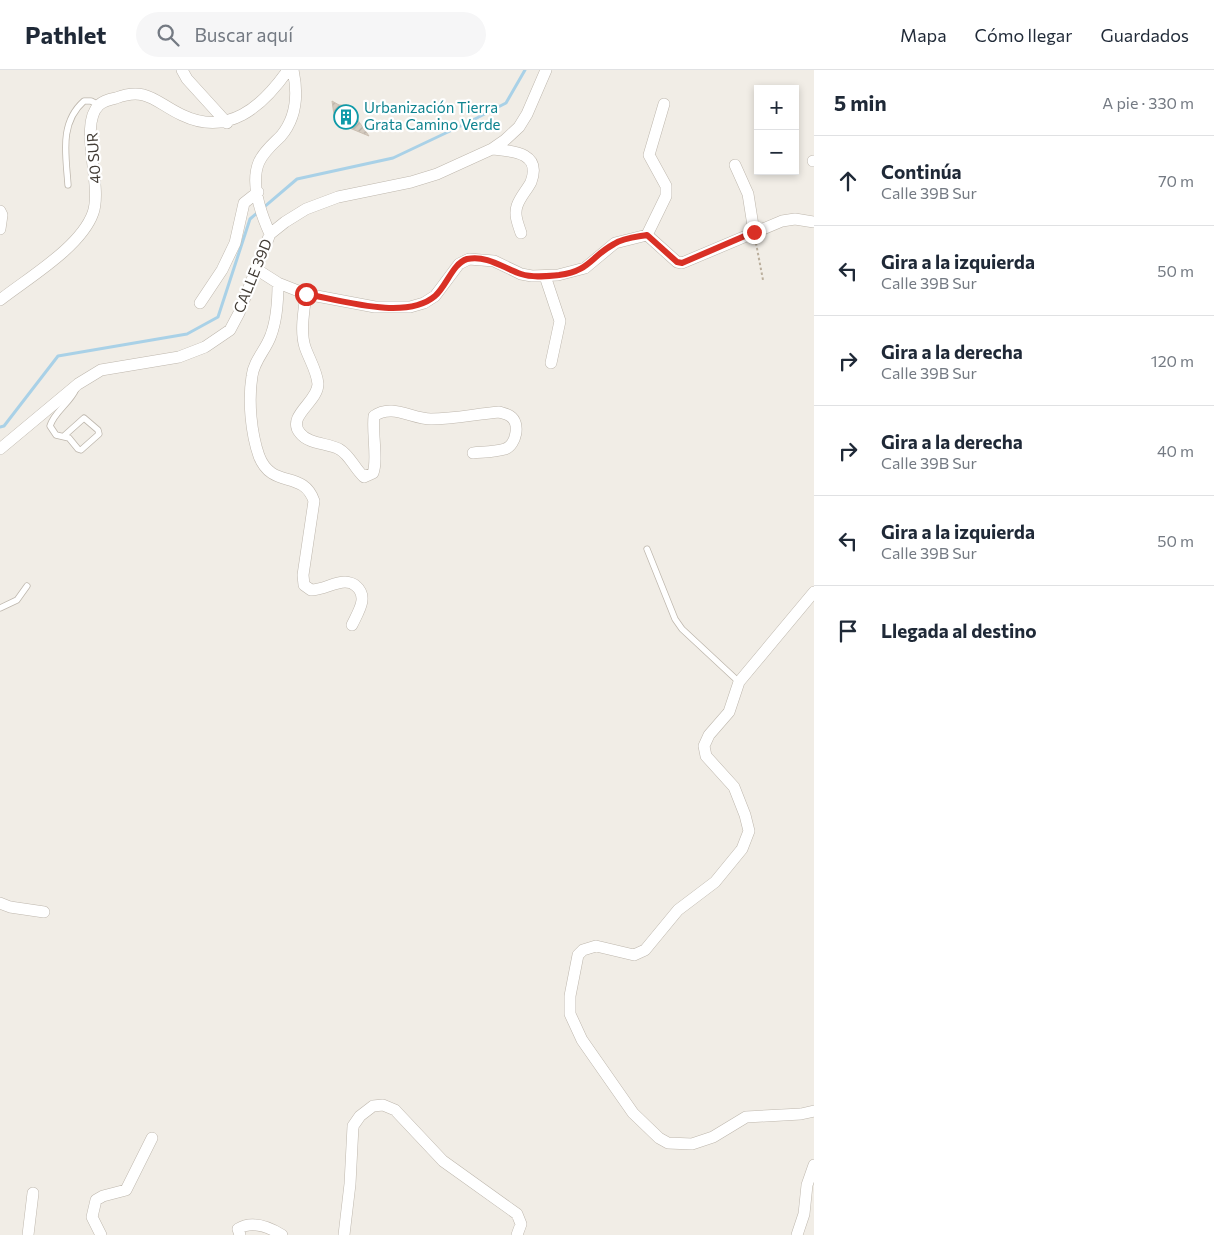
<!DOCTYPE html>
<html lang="es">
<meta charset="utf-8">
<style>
body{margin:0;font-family:Commissioner,sans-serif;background:#f6f6f7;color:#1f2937}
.controls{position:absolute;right:15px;top:15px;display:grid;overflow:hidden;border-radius:0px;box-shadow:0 2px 8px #0003}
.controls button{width:45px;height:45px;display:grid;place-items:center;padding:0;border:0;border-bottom:1px solid #e0e1e3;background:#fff;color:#1f2937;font:25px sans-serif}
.stop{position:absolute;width:15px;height:15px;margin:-11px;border:4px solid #d93025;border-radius:50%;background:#fff}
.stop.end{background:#d93025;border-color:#fff;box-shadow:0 1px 5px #0008}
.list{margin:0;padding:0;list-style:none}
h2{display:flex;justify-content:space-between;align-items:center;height:65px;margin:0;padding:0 20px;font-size:21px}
h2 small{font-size:16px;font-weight:400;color:#747a83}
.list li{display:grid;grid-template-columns:32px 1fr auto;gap:15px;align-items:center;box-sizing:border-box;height:90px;padding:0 20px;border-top:1px solid #e0e1e3}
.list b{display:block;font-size:19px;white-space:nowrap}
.list p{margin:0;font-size:16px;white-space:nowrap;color:#747a83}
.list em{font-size:16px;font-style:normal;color:#747a83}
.icon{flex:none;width:28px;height:28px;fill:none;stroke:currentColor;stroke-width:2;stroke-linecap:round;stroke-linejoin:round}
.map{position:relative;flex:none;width:814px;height:1165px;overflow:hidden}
header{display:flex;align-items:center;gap:30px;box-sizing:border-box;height:70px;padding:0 25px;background:#fff;border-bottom:1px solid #e0e1e3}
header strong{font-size:24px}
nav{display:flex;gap:28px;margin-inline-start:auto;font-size:18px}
.search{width:350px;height:45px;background:#f6f6f7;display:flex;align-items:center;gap:12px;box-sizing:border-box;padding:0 18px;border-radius:28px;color:#747a83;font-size:19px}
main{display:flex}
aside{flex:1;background:#fff}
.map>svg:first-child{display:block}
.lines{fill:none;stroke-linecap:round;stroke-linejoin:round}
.stream{stroke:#a9d1e7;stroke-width:3}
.building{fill:url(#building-hatch);stroke:#cbbfb1}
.lane-casing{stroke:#beb7ad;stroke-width:7}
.street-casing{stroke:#beb7ad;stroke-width:12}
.path{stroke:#bbaf9d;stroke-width:2;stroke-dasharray:2.5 2.5;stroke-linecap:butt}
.lane{stroke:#fff;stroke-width:5.5}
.street{stroke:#fff;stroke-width:11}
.route{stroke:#d93025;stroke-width:6}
.labels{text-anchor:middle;stroke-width:4.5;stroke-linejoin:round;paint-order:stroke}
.culture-label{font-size:15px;fill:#0d838f;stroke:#fff;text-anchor:start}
.street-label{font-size:15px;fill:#433d36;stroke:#fff}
</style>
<header>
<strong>Pathlet</strong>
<div class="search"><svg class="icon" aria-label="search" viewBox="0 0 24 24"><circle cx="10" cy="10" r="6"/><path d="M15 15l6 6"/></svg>Buscar aquí</div>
<nav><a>Mapa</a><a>Cómo llegar</a><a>Guardados</a></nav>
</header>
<main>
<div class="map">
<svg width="814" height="1165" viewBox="0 0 814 1165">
<defs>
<pattern id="building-hatch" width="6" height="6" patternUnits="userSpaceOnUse" patternTransform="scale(1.25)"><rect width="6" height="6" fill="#d4cbc0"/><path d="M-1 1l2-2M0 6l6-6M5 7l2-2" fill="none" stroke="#b7afa6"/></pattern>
</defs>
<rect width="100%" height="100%" fill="#f1ede6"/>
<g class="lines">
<!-- stream -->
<path class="stream" d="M0 357 4 356 58 286 187 264 218 247 250 149 297 109 393 88 469 52 506 33 525 0"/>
</g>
<!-- building -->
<path class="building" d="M332 31 339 35H347L369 66 335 52Z"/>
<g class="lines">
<!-- lane casing -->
<g class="lane-casing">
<path id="lane" d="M68 115C66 85 59 53 84 31H91L99 35
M65 365 84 348 98 360 99 364 81 380 78 379 69 368 56 365 50 356C54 342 70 333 76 319
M647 479 675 549 682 559 739 612
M0 538 17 530 27 516"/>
</g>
<!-- street casing -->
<g class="street-casing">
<path id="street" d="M182 0 187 9 227 53
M492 79C512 81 542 82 531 112 527 120 520 127 517 136 514 145 518 154 521 163
M813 91H814
M735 95 748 124 754 162
M0 141 2 145 0 159
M270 164C261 144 250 113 259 92 264 81 273 74 281 66 297 47 298 23 293 0
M647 165 666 126V116L649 85 664 34
M256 199 278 213 306 224 375 237H410L424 233 435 226 459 194 469 189 494 191 521 204 532 206 558 205 585 198 615 173 647 165 677 192 682 193 782 151 795 149 814 152
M545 206 560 251 551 293
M278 213C278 230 277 249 271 265 266 280 254 290 252 306 248 331 251 363 259 386 272 420 303 399 314 431L303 505 304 515 311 520C323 520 334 512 345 512 349 512 354 514 356 516 369 527 358 542 352 555
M306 224C304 241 300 261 305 277 309 289 317 301 318 314 318 332 286 346 300 363 308 374 327 373 339 379 350 385 354 398 364 407L373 403C378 390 372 364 374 346 392 333 412 349 431 349 454 349 476 344 499 342 502 343 507 344 510 346 521 353 516 375 505 379 495 382 483 382 473 383
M0 230C28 208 81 177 93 143 103 115 78 55 99 35 103 31 111 29 116 28 147 16 156 33 182 45 228 67 262 37 288 0
M200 233 222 200 235 173 244 133 258 122
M0 379 78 314 101 300 179 287 205 277 230 260 239 243 270 164 285 152 306 139 338 127 411 112 437 104 492 79 505 70 519 57 527 44 546 0
M814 522 739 612 729 642 709 665 704 676 706 686 734 717 745 745 749 761 742 779 715 812 678 840 645 880 634 885 596 876 583 880 578 885 570 926V944L582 970 633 1043 659 1068 668 1073 692 1074 713 1067 746 1047 801 1044 814 1041
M0 833 10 837 44 842
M28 1165 33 1123
M101 1165 92 1147 96 1130 103 1126 126 1120 152 1068
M240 1165 238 1159C252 1150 269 1157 282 1165
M344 1165 350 1114 353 1056 360 1046 373 1036 383 1035 395 1040 443 1091 517 1144 521 1154 517 1165
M797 1165 804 1144 807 1115 814 1095"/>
</g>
<!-- path -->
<path class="path" d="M756 173 763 210"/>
<!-- lane -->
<use href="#lane" class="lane"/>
<!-- street -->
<use href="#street" class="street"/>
</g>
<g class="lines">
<!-- route -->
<path class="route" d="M306 224C340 230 406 251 435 226 446 217 453 193 467 189 488 185 503 198 521 204 533 208 547 206 559 205 590 201 590 187 614 174 623 168 636 167 647 165L677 192 682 193 754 162"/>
</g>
<!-- icons -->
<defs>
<g id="building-ring" transform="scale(1.25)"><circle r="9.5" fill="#fff" stroke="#0f9aa8" stroke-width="1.5"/><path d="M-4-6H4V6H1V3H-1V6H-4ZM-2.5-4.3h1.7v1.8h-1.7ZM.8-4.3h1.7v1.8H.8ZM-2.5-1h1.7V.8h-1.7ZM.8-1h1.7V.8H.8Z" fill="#0f9aa8"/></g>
</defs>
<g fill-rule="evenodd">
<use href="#building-ring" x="346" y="47"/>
</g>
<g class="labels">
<!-- culture labels -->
<g class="culture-label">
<text x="364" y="43">Urbanización Tierra<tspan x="364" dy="17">Grata Camino Verde</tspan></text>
</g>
<!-- street labels -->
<g class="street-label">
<text transform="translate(94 88) rotate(-94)" y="5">40 SUR</text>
<text transform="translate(253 206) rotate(-68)" y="5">CALLE 39D</text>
</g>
</g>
</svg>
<div class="controls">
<button>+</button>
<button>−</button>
</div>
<div class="stop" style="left:306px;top:224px"></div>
<div class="stop end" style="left:754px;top:162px"></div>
</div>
<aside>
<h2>5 min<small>A pie · 330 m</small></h2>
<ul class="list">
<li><svg class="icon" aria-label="ahead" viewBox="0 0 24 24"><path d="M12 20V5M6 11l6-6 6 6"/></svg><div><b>Continúa</b><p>Calle 39B Sur</p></div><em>70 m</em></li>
<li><svg class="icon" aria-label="left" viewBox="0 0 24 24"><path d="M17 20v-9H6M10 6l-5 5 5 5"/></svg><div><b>Gira a la izquierda</b><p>Calle 39B Sur</p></div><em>50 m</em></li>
<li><svg class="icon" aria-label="right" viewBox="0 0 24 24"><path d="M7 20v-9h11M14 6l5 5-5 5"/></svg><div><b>Gira a la derecha</b><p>Calle 39B Sur</p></div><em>120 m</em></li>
<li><svg class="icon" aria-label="right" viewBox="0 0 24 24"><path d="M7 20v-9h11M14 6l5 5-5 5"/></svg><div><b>Gira a la derecha</b><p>Calle 39B Sur</p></div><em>40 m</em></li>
<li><svg class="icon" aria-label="left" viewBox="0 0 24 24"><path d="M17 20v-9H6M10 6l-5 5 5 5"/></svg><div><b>Gira a la izquierda</b><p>Calle 39B Sur</p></div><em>50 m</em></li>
<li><svg class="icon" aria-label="arrive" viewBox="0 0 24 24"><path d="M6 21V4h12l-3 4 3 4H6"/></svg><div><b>Llegada al destino</b></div></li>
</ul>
</aside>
</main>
